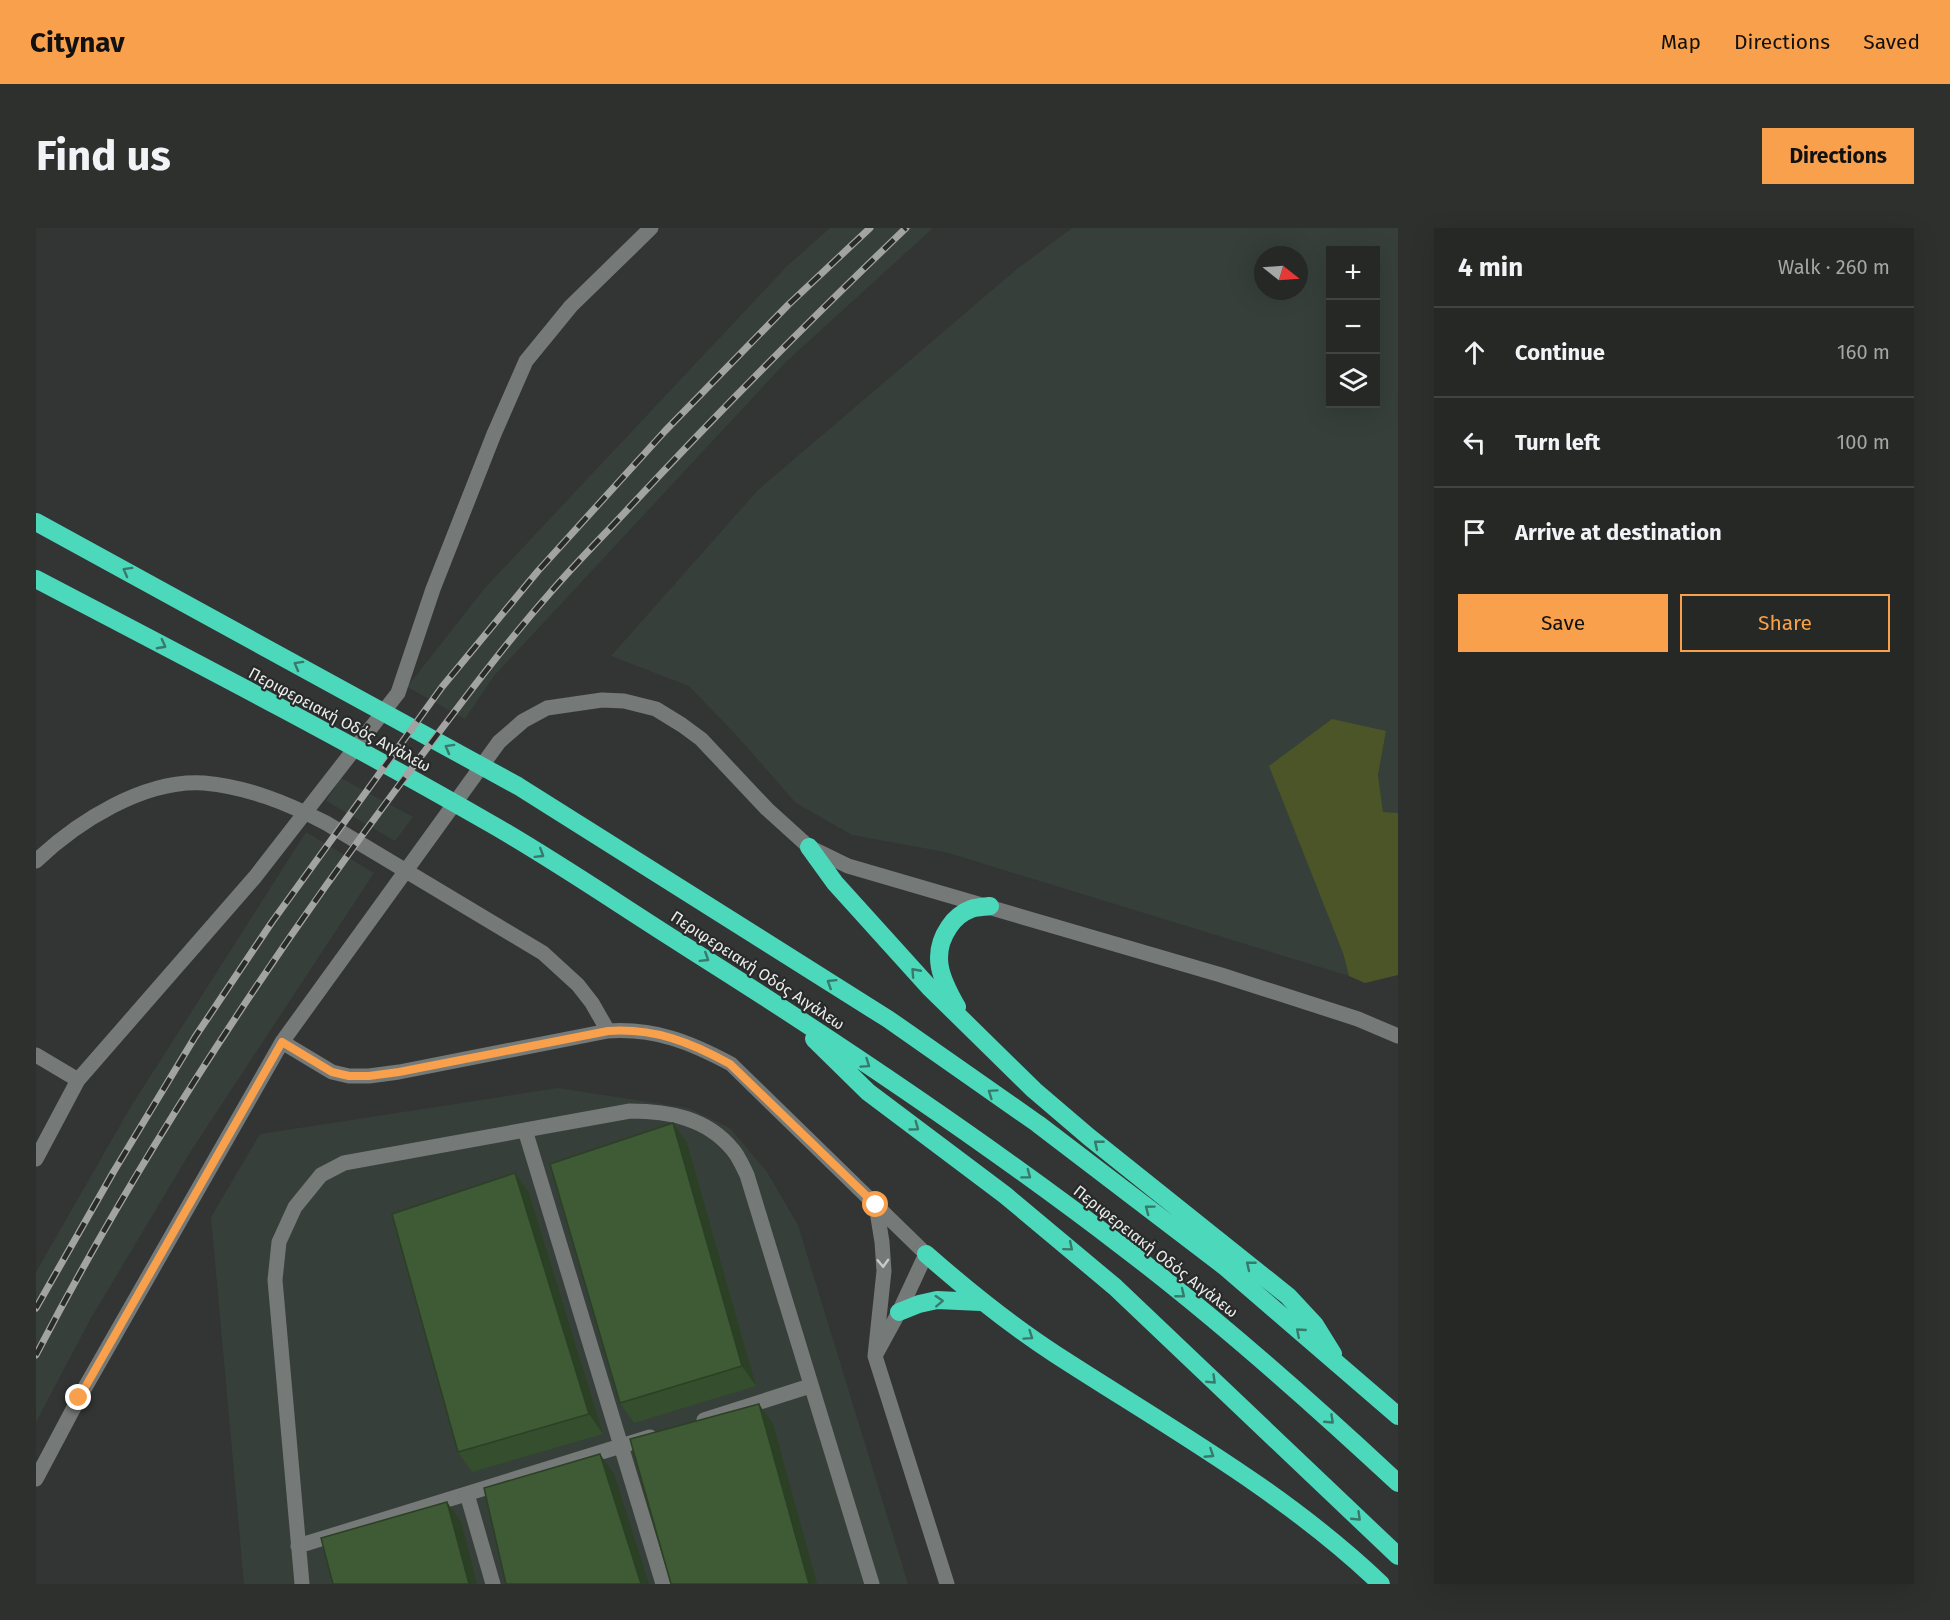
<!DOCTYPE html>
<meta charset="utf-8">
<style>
body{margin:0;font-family:"Fira Sans",sans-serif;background:#2e302e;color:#f1f3f6}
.controls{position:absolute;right:18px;top:18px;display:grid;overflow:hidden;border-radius:0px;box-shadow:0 6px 24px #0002}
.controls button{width:54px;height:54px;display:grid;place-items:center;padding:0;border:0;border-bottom:2px solid #424443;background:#262826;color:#f1f3f6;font:30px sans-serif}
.compass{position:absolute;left:1218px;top:18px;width:54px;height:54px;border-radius:50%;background:#262826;box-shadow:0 6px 24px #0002;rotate:107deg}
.stop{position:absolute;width:18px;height:18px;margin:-14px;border:4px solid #f8a04b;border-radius:50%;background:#fff}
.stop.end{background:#f8a04b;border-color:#fff;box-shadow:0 2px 6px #0008}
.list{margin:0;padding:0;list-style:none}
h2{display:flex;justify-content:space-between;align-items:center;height:78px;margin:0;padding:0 24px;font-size:26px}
h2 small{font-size:20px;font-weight:400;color:#a4a6a7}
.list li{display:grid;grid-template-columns:39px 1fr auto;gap:18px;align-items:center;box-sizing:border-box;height:90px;padding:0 24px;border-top:2px solid #424443}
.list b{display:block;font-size:22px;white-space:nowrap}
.list em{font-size:20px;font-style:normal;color:#a4a6a7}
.actions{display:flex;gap:12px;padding:18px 24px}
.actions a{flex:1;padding:14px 0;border:2px solid #f8a04b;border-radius:0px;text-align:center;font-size:21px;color:#f8a04b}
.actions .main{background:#f8a04b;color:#111}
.icon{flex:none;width:33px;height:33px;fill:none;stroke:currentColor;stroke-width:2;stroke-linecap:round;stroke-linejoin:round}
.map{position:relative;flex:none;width:1362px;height:1356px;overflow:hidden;border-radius:0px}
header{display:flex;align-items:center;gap:36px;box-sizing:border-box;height:84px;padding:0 30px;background:#f8a04b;color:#111}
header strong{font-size:28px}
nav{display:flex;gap:33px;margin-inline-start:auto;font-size:21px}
.intro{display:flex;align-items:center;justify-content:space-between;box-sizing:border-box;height:144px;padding:0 36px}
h1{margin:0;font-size:42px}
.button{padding:15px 27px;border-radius:0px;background:#f8a04b;color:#111;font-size:21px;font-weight:700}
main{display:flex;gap:36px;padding:0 36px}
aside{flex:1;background:#262826;border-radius:0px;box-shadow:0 6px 24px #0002}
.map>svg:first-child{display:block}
.built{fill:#363f39;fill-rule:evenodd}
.green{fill:#4b5527}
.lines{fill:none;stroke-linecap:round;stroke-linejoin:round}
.service{stroke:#757977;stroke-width:15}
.minor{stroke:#757977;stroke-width:15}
.motorway{stroke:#4bd8bb;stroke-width:18}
.rail-casing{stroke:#a2a4a3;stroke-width:7}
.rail{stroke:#282b29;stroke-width:4.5;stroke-dasharray:14;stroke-linecap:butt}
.wall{fill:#354e2e}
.shaded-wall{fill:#2b4025}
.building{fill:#3e5b35;stroke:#2b4025;stroke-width:1.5}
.oneway{stroke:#38796b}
.oneway2{stroke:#c7cac8}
.route{stroke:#f8a04b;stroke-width:8}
.labels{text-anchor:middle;stroke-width:4.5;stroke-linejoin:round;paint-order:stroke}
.street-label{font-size:16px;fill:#eaeceb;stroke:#282b29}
</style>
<header>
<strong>Citynav</strong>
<nav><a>Map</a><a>Directions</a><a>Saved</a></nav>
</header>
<div class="intro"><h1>Find us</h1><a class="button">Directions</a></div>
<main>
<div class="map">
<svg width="1362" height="1356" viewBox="0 0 1362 1356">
<rect width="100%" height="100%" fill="#323533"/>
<!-- built -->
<path class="built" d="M794 0H897L750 134 458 448 429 491 371 459 448 361 751 38Z
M1036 0H1362V585L1347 584 1342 547 1350 503 1307 725 1313 748 909 624 816 607 760 575 701 508 653 458 575 428 722 262 981 41ZM1294 22H1340V176H1294ZM1227 27H1263V63H1227Z
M305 550 377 589 359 613 290 573Z
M270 604 338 645 153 926 54 1092 0 1194V1044L94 880Z
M522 860 652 880 694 900 731 944 762 997 872 1356H208L175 989 224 906Z"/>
<!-- green -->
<path class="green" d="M1296 491 1350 503 1342 547 1347 584 1362 585V747L1329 755 1313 748 1307 725 1233 538Z"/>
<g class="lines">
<!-- service -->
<path class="service" d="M489 902 627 1356
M668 1192 774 1158
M431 1266 457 1356
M262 1318 614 1209
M266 1356 239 1052 243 1014 259 979 285 947 308 935 594 883C633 883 671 890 697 922 703 929 707 939 711 947L836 1356"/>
<!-- minor -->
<path class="minor" d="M0 633C41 594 108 551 168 555 212 559 251 575 290 595L507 725 542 757 556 775 572 803
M246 814 296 844 313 848H333L363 844 572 803C619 800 654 814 695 836L890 1026 863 1084 839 1128
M0 827 42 852
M0 931 42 852 219 649 362 465 397 361 458 206 490 133 535 78 615 0
M840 977 846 1014 848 1043 839 1128 911 1356
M0 1251 43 1170 246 814 463 514 487 493 511 480 566 472 588 473 620 481 646 497 665 511 731 581 773 619 812 638 1185 747 1322 791 1362 808"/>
<!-- motorway -->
<path class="motorway" d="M0 294 482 558 852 791 1002 896 1188 1038 1362 1188
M0 351C151 430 302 508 450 593 519 632 585 678 652 720 801 814 947 912 1087 1019 1183 1092 1274 1173 1362 1255
M773 619 799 655 893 759 998 862 1053 909 1252 1068 1279 1097 1297 1126
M921 779C905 751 894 727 913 699 918 691 927 684 935 681 941 679 948 679 954 678
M778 811 832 864 969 967 1079 1059 1362 1328
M890 1026C931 1062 973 1096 1019 1126 1130 1198 1249 1264 1345 1356
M863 1084 883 1076 901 1072 945 1074"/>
<!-- rail casing -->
<g class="rail-casing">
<path id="rail" d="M0 1080 78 943 159 809 236 694 406 459 502 343 629 203 752 77 834 0
M0 1127C105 925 231 734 367 552 415 489 462 424 514 365 539 336 566 309 592 281 682 184 775 91 870 0"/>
</g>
<!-- rail -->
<use href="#rail" class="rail"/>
</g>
<!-- wall -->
<path class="wall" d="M637 895 651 915 720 1158 598 1195 584 1175Z
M479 945 493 965 567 1206 436 1244 422 1224Z"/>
<!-- shaded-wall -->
<path class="shaded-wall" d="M637 895 651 915 720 1158 706 1138Z
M479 945 493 965 567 1206 553 1186Z
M723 1176 737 1196 781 1356H773Z
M564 1226 578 1246 613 1356H605Z
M411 1274 425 1294 441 1356H433Z"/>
<!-- building -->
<path class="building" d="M637 895 706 1138 584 1175 514 936Z
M479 945 553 1186 422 1224 356 986Z
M723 1176 773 1356H635L594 1211Z
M564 1226 605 1356H470L448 1260Z
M411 1274 433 1356H297L285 1310Z"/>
<!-- one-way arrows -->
<defs><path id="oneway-chevron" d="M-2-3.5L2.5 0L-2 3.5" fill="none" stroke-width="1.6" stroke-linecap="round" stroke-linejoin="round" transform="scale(1.5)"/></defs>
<g class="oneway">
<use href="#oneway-chevron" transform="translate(91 343) rotate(-151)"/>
<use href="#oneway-chevron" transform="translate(126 417) rotate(28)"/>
<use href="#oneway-chevron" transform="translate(262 437) rotate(-151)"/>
<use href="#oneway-chevron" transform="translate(413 520) rotate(-151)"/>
<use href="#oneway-chevron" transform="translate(504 626) rotate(32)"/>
<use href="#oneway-chevron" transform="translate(669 730) rotate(32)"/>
<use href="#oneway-chevron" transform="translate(879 744) rotate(-132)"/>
<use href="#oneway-chevron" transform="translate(795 755) rotate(-148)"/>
<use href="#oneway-chevron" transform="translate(830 836) rotate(34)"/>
<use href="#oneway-chevron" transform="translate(956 865) rotate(-145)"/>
<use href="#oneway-chevron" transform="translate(879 899) rotate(36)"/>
<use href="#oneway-chevron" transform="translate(1062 916) rotate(-141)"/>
<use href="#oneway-chevron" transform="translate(991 947) rotate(37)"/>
<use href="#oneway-chevron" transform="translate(1113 981) rotate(-143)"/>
<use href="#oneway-chevron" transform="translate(1033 1019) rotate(40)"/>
<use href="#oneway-chevron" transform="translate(1214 1037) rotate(-141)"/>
<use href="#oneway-chevron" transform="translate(1145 1066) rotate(39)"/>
<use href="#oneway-chevron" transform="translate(903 1073) rotate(-3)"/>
<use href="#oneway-chevron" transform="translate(1264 1104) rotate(-139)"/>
<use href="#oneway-chevron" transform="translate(993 1108) rotate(35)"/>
<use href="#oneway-chevron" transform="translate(1176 1152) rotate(44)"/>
<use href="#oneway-chevron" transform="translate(1294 1192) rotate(43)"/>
<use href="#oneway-chevron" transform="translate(1174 1226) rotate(33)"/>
<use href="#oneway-chevron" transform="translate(1321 1289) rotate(44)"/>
</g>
<use class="oneway2" href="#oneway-chevron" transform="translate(847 1035) rotate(88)"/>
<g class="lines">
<!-- route -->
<path class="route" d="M43 1170 246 814 296 844 313 848H333L363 844 572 803C619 800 654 814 694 836L840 977"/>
</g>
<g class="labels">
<!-- street labels -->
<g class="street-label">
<text transform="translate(304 491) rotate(28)" y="6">Περιφερειακή Οδός Αιγάλεω</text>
<text transform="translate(722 742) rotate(33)" y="6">Περιφερειακή Οδός Αιγάλεω</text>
<text transform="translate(1120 1023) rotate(38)" y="6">Περιφερειακή Οδός Αιγάλεω</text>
</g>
</g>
</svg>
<div class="controls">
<button>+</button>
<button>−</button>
<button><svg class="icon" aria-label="layers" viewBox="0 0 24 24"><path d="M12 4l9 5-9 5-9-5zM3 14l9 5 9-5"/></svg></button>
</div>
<svg class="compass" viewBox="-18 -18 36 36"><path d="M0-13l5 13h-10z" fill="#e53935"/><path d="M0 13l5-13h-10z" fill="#a4a6a7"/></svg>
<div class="stop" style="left:840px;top:977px"></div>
<div class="stop end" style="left:43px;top:1170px"></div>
</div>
<aside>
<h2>4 min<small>Walk · 260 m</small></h2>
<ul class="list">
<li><svg class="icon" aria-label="ahead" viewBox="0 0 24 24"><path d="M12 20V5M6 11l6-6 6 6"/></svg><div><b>Continue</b></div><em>160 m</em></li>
<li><svg class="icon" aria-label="left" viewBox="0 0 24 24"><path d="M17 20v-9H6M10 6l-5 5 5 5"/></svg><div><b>Turn left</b></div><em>100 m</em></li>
<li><svg class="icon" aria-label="arrive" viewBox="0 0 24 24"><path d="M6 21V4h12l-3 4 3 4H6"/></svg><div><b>Arrive at destination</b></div></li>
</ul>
<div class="actions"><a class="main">Save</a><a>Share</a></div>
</aside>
</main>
